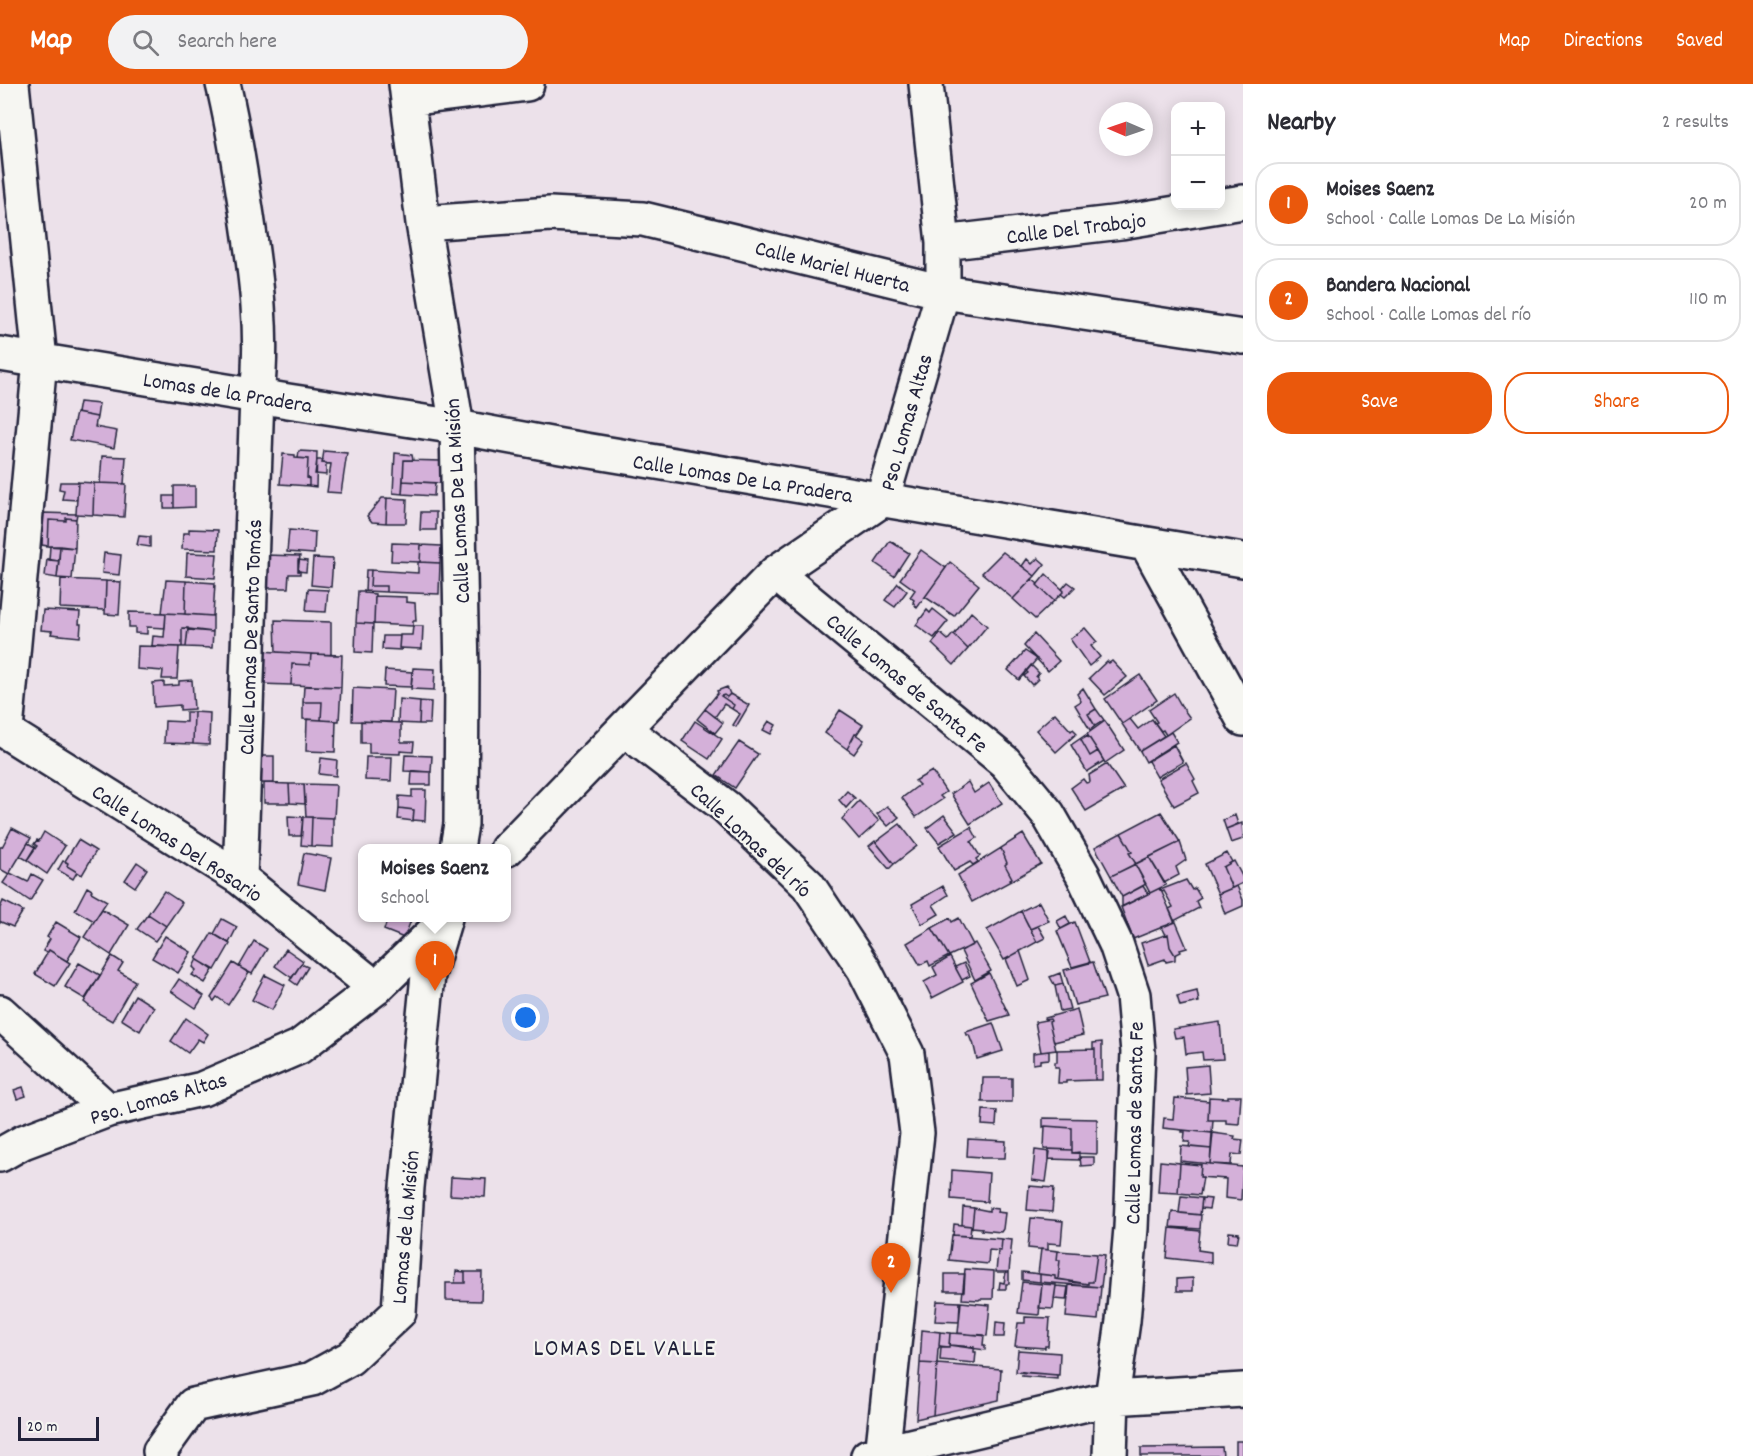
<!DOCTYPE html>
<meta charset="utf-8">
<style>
body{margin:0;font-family:Dekko,sans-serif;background:#f2f2f3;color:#2b2b33}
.controls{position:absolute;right:18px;top:18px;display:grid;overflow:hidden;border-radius:12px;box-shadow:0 3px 15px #0003}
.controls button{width:54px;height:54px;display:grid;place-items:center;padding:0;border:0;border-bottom:2px solid #e1e1e2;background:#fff;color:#2b2b33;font:30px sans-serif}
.compass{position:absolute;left:1099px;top:18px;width:54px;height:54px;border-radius:50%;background:#fff;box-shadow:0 3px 15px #0003;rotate:272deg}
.scale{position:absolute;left:18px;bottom:15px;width:81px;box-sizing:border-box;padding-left:6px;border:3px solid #22223b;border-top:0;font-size:16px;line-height:21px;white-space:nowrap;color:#22223b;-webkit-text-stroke:4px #f6f6f2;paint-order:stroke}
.you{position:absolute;left:526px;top:934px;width:21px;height:21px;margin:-15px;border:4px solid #fff;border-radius:50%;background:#1a73e8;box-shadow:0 0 0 9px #1a73e833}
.badge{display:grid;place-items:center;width:39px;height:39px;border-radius:50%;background:#ea580c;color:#fff;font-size:20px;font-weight:700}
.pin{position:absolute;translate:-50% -50px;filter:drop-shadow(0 2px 3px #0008)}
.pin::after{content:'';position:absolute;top:32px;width:21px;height:18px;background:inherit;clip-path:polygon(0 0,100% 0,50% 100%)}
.popup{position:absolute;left:358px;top:760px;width:153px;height:78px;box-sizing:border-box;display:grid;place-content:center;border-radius:12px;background:#fff;filter:drop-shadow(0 2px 4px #0005);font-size:20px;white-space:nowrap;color:#7c7c81}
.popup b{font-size:22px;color:#2b2b33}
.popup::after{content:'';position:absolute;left:50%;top:100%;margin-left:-12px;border:12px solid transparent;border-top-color:#fff}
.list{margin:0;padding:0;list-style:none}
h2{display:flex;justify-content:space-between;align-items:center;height:78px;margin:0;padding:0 24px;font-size:26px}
h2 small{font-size:20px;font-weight:400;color:#7c7c81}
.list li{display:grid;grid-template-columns:39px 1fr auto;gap:18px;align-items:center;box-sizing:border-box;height:84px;margin:0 12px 12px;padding:0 12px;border:2px solid #e1e1e2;border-radius:24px}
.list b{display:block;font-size:22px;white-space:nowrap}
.list p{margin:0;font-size:20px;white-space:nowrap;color:#7c7c81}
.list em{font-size:20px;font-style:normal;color:#7c7c81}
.actions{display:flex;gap:12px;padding:18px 24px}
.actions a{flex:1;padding:14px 0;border:2px solid #ea580c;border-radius:24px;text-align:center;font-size:21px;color:#ea580c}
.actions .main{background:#ea580c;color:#fff}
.icon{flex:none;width:33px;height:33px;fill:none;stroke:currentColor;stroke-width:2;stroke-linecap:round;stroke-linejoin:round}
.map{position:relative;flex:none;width:1243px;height:1372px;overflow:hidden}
header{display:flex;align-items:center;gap:36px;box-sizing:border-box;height:84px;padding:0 30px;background:#ea580c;color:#fff}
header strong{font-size:28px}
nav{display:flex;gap:33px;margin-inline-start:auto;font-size:21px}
.search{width:420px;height:54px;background:#f2f2f3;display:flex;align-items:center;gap:15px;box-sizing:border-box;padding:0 21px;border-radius:33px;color:#7c7c81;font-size:22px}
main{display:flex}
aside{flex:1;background:#fff}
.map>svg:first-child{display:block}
.building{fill:#d4b0d9;stroke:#22223b;stroke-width:1.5}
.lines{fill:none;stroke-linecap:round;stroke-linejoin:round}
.minor-casing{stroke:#22223b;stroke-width:38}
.minor{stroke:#f6f6f2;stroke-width:33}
.labels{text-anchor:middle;stroke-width:4.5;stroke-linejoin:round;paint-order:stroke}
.street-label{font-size:22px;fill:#22223b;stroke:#f6f6f2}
.neighbourhood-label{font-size:24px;letter-spacing:1.5px;fill:#22223b;stroke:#f6f6f2}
</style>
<header>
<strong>Map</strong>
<div class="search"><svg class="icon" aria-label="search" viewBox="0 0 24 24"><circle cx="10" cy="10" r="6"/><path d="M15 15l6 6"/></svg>Search here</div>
<nav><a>Map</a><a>Directions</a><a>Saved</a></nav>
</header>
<main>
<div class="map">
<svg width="1243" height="1372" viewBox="0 0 1243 1372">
<rect width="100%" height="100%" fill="#ece1ea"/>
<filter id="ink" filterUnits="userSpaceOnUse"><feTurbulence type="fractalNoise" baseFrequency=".0167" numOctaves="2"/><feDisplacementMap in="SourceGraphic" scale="12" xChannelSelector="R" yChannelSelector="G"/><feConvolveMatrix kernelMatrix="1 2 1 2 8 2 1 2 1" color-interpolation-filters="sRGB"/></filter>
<g filter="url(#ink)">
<!-- building -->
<path class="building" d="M79 318 99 320 97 333 77 329Z
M76 329 97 333 95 343 117 347 114 364 70 356Z
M299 367 317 368 316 403 309 402V395L307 394 308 375 298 374Z
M324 367 347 369 341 409 327 408 331 380 322 379Z
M395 369 412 371 413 376H404L402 410 393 409Z
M283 370 295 371V374L308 375 307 394 309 395V402L280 400Z
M102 372 126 373 124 400 100 399Z
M317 376H323L322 379H326V391L315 390Z
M404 376 441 377 440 399 403 397Z
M403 397 435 399 434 412 402 410Z
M60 398H78L77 416 62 415 64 406 59 405Z
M78 398 94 399 93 431 76 430Z
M94 399 126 400 124 433 93 431Z
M174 402H195V423L174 424Z
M164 412H174V424H164Z
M382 414H387L386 439 372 438 367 432Z
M387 414 407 415 406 439H386Z
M421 428H436V446H420Z
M43 429 76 430H77L76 435 66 434V437L49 436 48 462 42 461Z
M66 434 76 435 75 464 48 462 49 436 66 437Z
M189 445 218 446 217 466 182 465 183 449H189Z
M289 446 315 448 314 470 287 468Z
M139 452 150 453V463L137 461Z
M890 457 909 469 894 492 875 479Z
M392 459 421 460 420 478 391 477Z
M421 461 441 462 440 479 420 478Z
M50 462H60L59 477 49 476Z
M60 462 75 464 72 495 57 494Z
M921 466 946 484 917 524 913 518 914 516 910 513 915 506 900 495Z
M1003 468 1035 492 1013 515 982 489Z
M104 469 121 471 119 491 102 489Z
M187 469 217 470 215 494 186 492Z
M265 471 300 472 298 487H300V490H289L288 504H263Z
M313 474 333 475 331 503 311 501Z
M1038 474 1045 480 1035 492 1022 482 1027 475 1032 480Z
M47 475 59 477 57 494 45 492Z
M298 476 307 477 306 488 298 487Z
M418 478 440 479 439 510 386 508V502H370L371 486 418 489Z
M950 478 979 501 954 532 925 513Z
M366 486H371L370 502H386V508L365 507Z
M1046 490 1064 507 1054 517 1037 501Z
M61 495 106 497 105 526 60 524Z
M1032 495 1038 500 1037 501 1054 517 1035 535 1013 515Z
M166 496 186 497 185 530 162 529Z
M106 497 121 498 119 531 105 530Z
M186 497 215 499 213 532 185 530Z
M1068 498 1075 503 1065 513 1061 510 1064 507 1062 505Z
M898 499 907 507 895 523 885 516Z
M308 505 328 506 326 528 306 527Z
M358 507H364V509L375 510 374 540 356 539Z
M375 512 406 513V518L415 519 416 537H413V542L374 540Z
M933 525 948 537 934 554 916 541 927 526 930 529Z
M43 526 80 528 79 540H81L80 553 51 550 52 547 41 546Z
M129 528 166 529 165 544 147 543V550L135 549V543H129Z
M971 528 987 542 968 565 954 551Z
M166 529 213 532V548L182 544V563L152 562 153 552 164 553Z
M275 536 331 538V571L276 568Z
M356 539 373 540 372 569 355 568Z
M413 542H423L422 565 399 564 400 551H412Z
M182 544H188L186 563H182Z
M1085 544 1097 558 1091 562 1100 573 1089 582 1070 555Z
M188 546 213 548 212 564 186 563Z
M940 549 948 556 953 550 968 565 954 581 932 560Z
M1034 550 1059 577 1048 587 1024 562Z
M383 552H400L399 564H402L401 566 382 565Z
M138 562 179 563 177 595H162L163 587 137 585Z
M260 567 311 570 310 581 292 580 291 601 259 600Z
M1025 567 1037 575 1019 596 1008 586Z
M311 570 342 571 341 603 291 601 292 580 310 581Z
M1107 577 1109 579 1112 577 1127 593 1105 611 1089 594Z
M1031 581 1039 589 1036 593 1038 595 1032 601 1024 592 1028 589 1026 587Z
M413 584 435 585 434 606 411 605Z
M385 586 412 588 411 603 384 602Z
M1140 591 1157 616 1122 640 1105 615Z
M192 596 194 625 180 626V621L154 623 153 599 164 598V602L179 601V597Z
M304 602 341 603 339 637 321 636 322 618H303Z
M727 603 730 610 727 613 724 611 721 612 734 621 732 625 724 620 715 633 705 625 718 609 717 607Z
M353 604 393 606 391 638 352 637Z
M1083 604 1096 625 1088 630 1095 642 1090 646 1075 621 1081 617 1077 610Z
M1174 609 1182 623 1190 634 1166 651 1163 646 1161 647 1155 639 1157 638 1149 626Z
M730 610 749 621 736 643 733 641 740 630 732 625 734 621 721 612 724 611 727 613Z
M399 615 420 617 419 640 398 639Z
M420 617 431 618 430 640H419Z
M303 618H322L321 636 303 635Z
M705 625 723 639 715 649 697 635Z
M1096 625 1104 636 1095 642 1088 630Z
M840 626 863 641 857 650H855L847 665 825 649Z
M186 628H194L193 660 164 659 165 637 186 638Z
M194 628 210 629 209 661 193 660Z
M1055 629 1071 647 1073 645 1077 649 1056 668 1036 646Z
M307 635 336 637 335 668 306 667Z
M1130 635 1138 645 1152 635 1164 652 1140 667 1122 640Z
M361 637 401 639V658H414L413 668 400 667V670L369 669V659H361Z
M695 637 722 655 709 675 682 657Z
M769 637 776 641 771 650 763 646Z
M1105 637 1124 666 1105 679 1087 650Z
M1171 648 1177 658 1146 678 1140 667Z
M855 650 864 656 854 670 847 665Z
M1087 650 1088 652 1081 656 1090 672 1098 667 1104 677 1087 688 1071 661Z
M1088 652 1098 667 1090 672 1081 656Z
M739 658 758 670 735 704 716 691Z
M1174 661 1183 678 1157 693 1148 677Z
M405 671 432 672 431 688 404 687Z
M256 672H274V699H255Z
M366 673H392L391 697 365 696Z
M321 674 337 676 336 692 319 690Z
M1186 679 1195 695 1193 697 1199 709 1174 722 1158 695Z
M1107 680 1124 705 1086 727 1071 704 1083 695 1086 699 1090 698 1089 691Z
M412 687 431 688V701H411Z
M932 687 946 708 940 712 943 715 916 733 902 714 919 701 915 697Z
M968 698 974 709 989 699 1002 719 970 740 951 710Z
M264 699 289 700 290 719H264Z
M289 700H304L305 720 290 719Z
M304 700 336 701 334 734 306 733Z
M412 706H426L425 737 413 736 414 726 399 724V712L412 713Z
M847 707 855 714 846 724 839 716Z
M859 717 879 737 859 755 842 735Z
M887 722 899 733 888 742 877 730Z
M399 724 414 726 413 737 398 735Z
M1161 728 1180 758 1136 780 1129 769 1132 768 1121 749Z
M944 731 957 748 939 759 927 744Z
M1235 731 1238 740 1226 745 1223 736Z
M288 732 303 733 301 752H289Z
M303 733H312L311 762 301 761Z
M312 733 333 734V763L311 762Z
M1242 739 1243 755 1231 759 1226 745Z
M900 740 917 762 894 780 876 758Z
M971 743 977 754 971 758 980 772 976 775 978 778 973 781 970 778 954 787 939 762Z
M12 744 31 754 9 790 0 785V763H2Z
M44 748 65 762 47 790 27 776 37 762 34 760 37 756 39 757Z
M1121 749 1132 768 1129 769 1136 780 1111 792 1095 763Z
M1023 750 1041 780 1011 797 1010 795 1012 794 1005 781 1007 779 1001 764Z
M78 756 96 767 82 791 67 782 68 779 65 777Z
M875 757 894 780 889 785 869 762Z
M1180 758 1186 776 1176 783 1179 791 1164 799 1149 773Z
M28 759 35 763 27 776 20 772Z
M1001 764 1007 779 1005 781 1012 794 1010 795 1011 797 972 818 958 791Z
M304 769 331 774 325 806 298 800Z
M1227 769 1232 778 1223 783 1232 804 1218 810 1205 780Z
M1149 773 1166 801 1150 809 1135 780Z
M63 777 68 779 67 782 77 788 73 795 58 786Z
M1234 777 1243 794V799L1232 804 1223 783Z
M137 778 147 785 135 803 125 796Z
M1135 780 1146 800 1122 813 1111 792Z
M10 789 28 798 32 790 43 796 30 817 3 799Z
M1186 796 1192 806 1195 804 1201 814 1196 817 1199 824 1174 837 1169 825 1173 823 1164 807 1162 808 1160 806Z
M943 802 948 811 933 821 939 830 922 840 912 820Z
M1143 802 1148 810 1122 823V813Z
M1237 802 1243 816V822L1225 830 1218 810Z
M87 803 92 806 91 808 107 817 94 837 75 826Z
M1160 804 1175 838 1133 855 1121 823Z
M164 807 182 819 166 842 148 830Z
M3 817 23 827 13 843 1 838 0 839V824Z
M1039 818 1049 837 1030 845 1021 827Z
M102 825 129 841 111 871 84 853Z
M1021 827 1037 858 1004 876 987 846Z
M148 830 166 842 155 857 137 845Z
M1066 832 1070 840 1061 845 1057 837Z
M388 834H412L404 854 384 846Z
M950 834 952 838 959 834 973 861 949 872 932 844Z
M222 835 237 843 229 859 214 850Z
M56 838 81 853 67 877 49 866 47 869 43 867 50 855 47 853Z
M1075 838 1090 878 1072 883 1057 847Z
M1176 838 1187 864 1180 866 1181 868 1175 871 1170 863 1168 850 1166 851 1162 843Z
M1038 842 1045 854 1037 858 1030 845Z
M932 844 949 872 930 882 928 877 920 881 907 859Z
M212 849 230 860 215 886 196 875Z
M1168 850 1170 863 1175 871V876L1166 878 1165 875 1148 881 1141 859Z
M165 852 191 868 178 889 152 874Z
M254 857 267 865 252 890 239 883Z
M975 859 991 887 975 896 961 867Z
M286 865 303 877 292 894 275 882Z
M49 866 70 879 55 902 35 890Z
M1020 867 1030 896 1017 902 1006 875Z
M112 872 123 879 118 887 135 897 112 937 98 929 84 918Z
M950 873 963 898 932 914 924 898 937 891 933 883Z
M197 875 213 886 205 899 192 891 196 886 193 883Z
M1093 878 1105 914 1075 921 1064 886Z
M79 879 100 891 85 915 65 903Z
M233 879 249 889 228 921 217 913 214 917 211 914Z
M964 879 970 892 962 896 955 883Z
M301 880 308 883 297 901 290 896Z
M989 889 1009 931 989 937 971 899Z
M1060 889 1063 900 1055 902 1050 893Z
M265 891 285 901 272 926 252 916Z
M179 895 204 912 196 924 171 907Z
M1063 900 1070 925 1060 927 1055 902Z
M1197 907 1199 918 1180 922 1177 912Z
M135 911 154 923 140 947 121 935Z
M1077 925 1083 951 1054 958 1049 938 1051 937 1050 935 1045 936V934Z
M186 934 208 950 203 958 198 955 188 969 171 957Z
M1050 935 1051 937 1049 938 1056 966 1041 968 1035 938Z
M1220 938 1223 975 1203 976 1202 968 1186 970 1184 953 1175 954 1173 945Z
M993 939 1003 967 977 975 973 958 972 959 969 951H967L966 948Z
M1102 958V996H1095V965H1093V959Z
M1095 965V996L1066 997V999H1058L1059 983H1055V978H1057V966Z
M1049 967V975L1040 976V979L1033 980V969Z
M1208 981 1210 1009 1187 1011 1185 983Z
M983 994H1012V1018H982Z
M23 1003 26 1012 17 1015 14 1006Z
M1228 1012H1241L1239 1040 1226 1039V1036H1208L1209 1013 1228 1014Z
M1175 1014 1209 1017 1208 1036H1213L1212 1049 1163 1044 1164 1034 1173 1035Z
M983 1026 997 1027 996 1042 982 1041Z
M1043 1034 1097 1035V1070L1072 1069V1044L1045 1042 1043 1043Z
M1045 1042 1072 1044V1066L1044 1065Z
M1182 1046 1212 1049 1211 1065 1189 1063 1190 1058H1184L1185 1048H1182Z
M1213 1049 1235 1052 1234 1055 1243 1056 1241 1071 1232 1070 1231 1081 1210 1080Z
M968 1055 1006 1057 1005 1074H981V1073L967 1072Z
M1181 1062 1211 1065 1210 1080 1180 1077Z
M1049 1065 1072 1066V1069L1079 1068V1076L1049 1075Z
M1035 1066 1050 1068 1046 1098 1032 1096Z
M1080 1073H1094V1081L1081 1082Z
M1160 1077 1180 1079 1178 1109 1158 1108Z
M1180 1079 1201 1081 1200 1093H1203L1200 1111 1178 1109Z
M1201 1079 1243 1083 1241 1116 1225 1114 1226 1095 1200 1093Z
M952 1086 989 1089 987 1118 951 1115Z
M451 1093 486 1095 485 1113 450 1111Z
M1029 1102 1054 1104 1052 1128 1027 1126Z
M1181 1112 1202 1114 1200 1131 1179 1129Z
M1202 1114 1211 1115 1209 1125 1201 1124Z
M963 1123 974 1124 972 1143 971 1142 962 1141Z
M974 1124 989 1127V1124L998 1125 997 1128 1005 1129 1003 1145 1001 1148 981 1146 982 1144 972 1143Z
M1172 1128 1201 1131 1200 1145 1170 1143Z
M1031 1134 1063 1137 1061 1160 1048 1159V1166L1028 1164Z
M954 1140 971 1142 970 1152 953 1151Z
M1170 1144 1200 1147 1198 1166 1211 1168V1179L1167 1174Z
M1229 1148 1239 1149 1237 1159 1228 1158Z
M952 1151 1002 1155 1001 1167 989 1166 988 1180 949 1176Z
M1002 1155 1012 1156 1009 1188H996L998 1167H1001Z
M1041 1165 1058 1167 1057 1176H1060L1058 1195H1055V1192L1038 1190Z
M1058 1167 1097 1170 1093 1198H1088V1200L1058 1195 1060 1176H1057Z
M1097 1170 1105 1171 1101 1203 1040 1198V1190L1055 1192V1195L1070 1197V1198L1088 1200V1198H1093Z
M965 1185 994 1187 993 1215H980L979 1216 962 1215Z
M456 1187 465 1188V1199H455Z
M465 1188H482L481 1217 446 1216V1199H465Z
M1006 1188H1009V1200H1006V1205H999L1000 1198 1004 1199Z
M1022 1188 1040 1190V1198L1022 1196Z
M945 1190H965L964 1207H945Z
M1193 1194V1207H1177V1195Z
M1022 1198 1042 1200 1039 1231 1018 1229Z
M1042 1200 1056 1201 1053 1225 1039 1224Z
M1069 1201 1101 1203 1098 1236 1066 1233Z
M1056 1202 1068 1203 1066 1216 1054 1215Z
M937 1217 960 1218 959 1238 935 1237Z
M961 1218 990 1221 987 1252 958 1249Z
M1025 1233 1050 1234 1048 1262H1045V1264L1015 1262 1018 1239H1025Z
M996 1238 1005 1239 1004 1253H995Z
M922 1246 940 1248 939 1262H940L938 1265 937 1280 920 1279Z
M940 1248 950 1249 949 1263 939 1262Z
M950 1249 984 1251 983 1261H985V1266L949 1261Z
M949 1261 974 1263V1268H976L975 1279 940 1276 941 1263H949Z
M1018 1266 1060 1269 1059 1291 1016 1288Z
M920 1279 937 1280 933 1331 916 1335Z
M937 1280 1001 1285 999 1316 933 1331Z
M1022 1288 1057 1291V1295L1022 1292Z
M1236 1357H1243V1372H1236Z
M1222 1363 1223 1372H1141V1364Z"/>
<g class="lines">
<!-- minor casing -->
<g class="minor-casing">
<path id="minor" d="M223 0C234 44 240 88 247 132 256 193 264 250 257 312L240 794
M406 0 423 139 457 343 462 589 461 740 457 764
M408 15 527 0
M423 139 550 130 643 135 943 208 1243 253
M943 159 1121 138 1243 118
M0 270 288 317 457 343 561 362 1243 476
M1148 462 1243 635
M775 489 1005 678 1048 730 1083 791 1116 860 1133 911 1138 968 1131 1144 1123 1237 1112 1314 1110 1372
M0 644 240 794 376 904
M624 645 726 723 808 801 864 885 907 970 917 1049 882 1372
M6 646 40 276 12 0
M507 765 775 489 882 416 943 208V159L926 0
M0 928 108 1026
M0 1071 23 1058 108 1026 202 1005 299 963 376 904 441 841
M161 1372 160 1367 193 1321 312 1295 350 1274 399 1228 407 1103 428 891 445 834
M868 1372 1112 1314 1243 1306"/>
</g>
<!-- minor -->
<use href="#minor" class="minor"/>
</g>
</g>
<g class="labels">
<!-- street labels -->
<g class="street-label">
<text transform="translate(1076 143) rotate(-7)" y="8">Calle Del Trabajo</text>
<text transform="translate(833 181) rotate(14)" y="8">Calle Mariel Huerta</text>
<text transform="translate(228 307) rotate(9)" y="8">Lomas de la Pradera</text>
<text transform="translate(905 338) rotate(-74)" y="8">Pso. Lomas Altas</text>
<text transform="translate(743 393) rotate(9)" y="8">Calle Lomas De La Pradera</text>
<text transform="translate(456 417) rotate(-93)" y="8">Calle Lomas De La Misión</text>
<text transform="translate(249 553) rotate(-88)" y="8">Calle Lomas De Santo Tomás</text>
<text transform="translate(908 598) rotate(40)" y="8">Calle Lomas de Santa Fe</text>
<text transform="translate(752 755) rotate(43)" y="8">Calle Lomas del río</text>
<text transform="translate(178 758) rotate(33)" y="8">Calle Lomas Del Rosario</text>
<text transform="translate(158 1013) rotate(-16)" y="8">Pso. Lomas Altas</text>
<text transform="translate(1133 1039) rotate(-89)" y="8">Calle Lomas de Santa Fe</text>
<text transform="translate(404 1143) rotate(-85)" y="8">Lomas de la Misión</text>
</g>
<!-- neighbourhood labels -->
<g class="neighbourhood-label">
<text x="625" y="1271">LOMAS DEL VALLE</text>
</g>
</g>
</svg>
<div class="controls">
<button>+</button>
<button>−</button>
</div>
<svg class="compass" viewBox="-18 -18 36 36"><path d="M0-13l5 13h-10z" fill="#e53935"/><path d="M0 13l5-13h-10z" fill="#7c7c81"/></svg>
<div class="scale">20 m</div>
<div class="you"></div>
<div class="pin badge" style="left:435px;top:907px">1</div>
<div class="popup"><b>Moises Saenz</b>School</div>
<div class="pin badge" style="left:891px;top:1209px">2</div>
</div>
<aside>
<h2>Nearby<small>2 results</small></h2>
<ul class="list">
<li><span class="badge">1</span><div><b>Moises Saenz</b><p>School · Calle Lomas De La Misión</p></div><em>20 m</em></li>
<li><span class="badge">2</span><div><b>Bandera Nacional</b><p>School · Calle Lomas del río</p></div><em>110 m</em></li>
</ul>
<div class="actions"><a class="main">Save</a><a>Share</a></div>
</aside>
</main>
